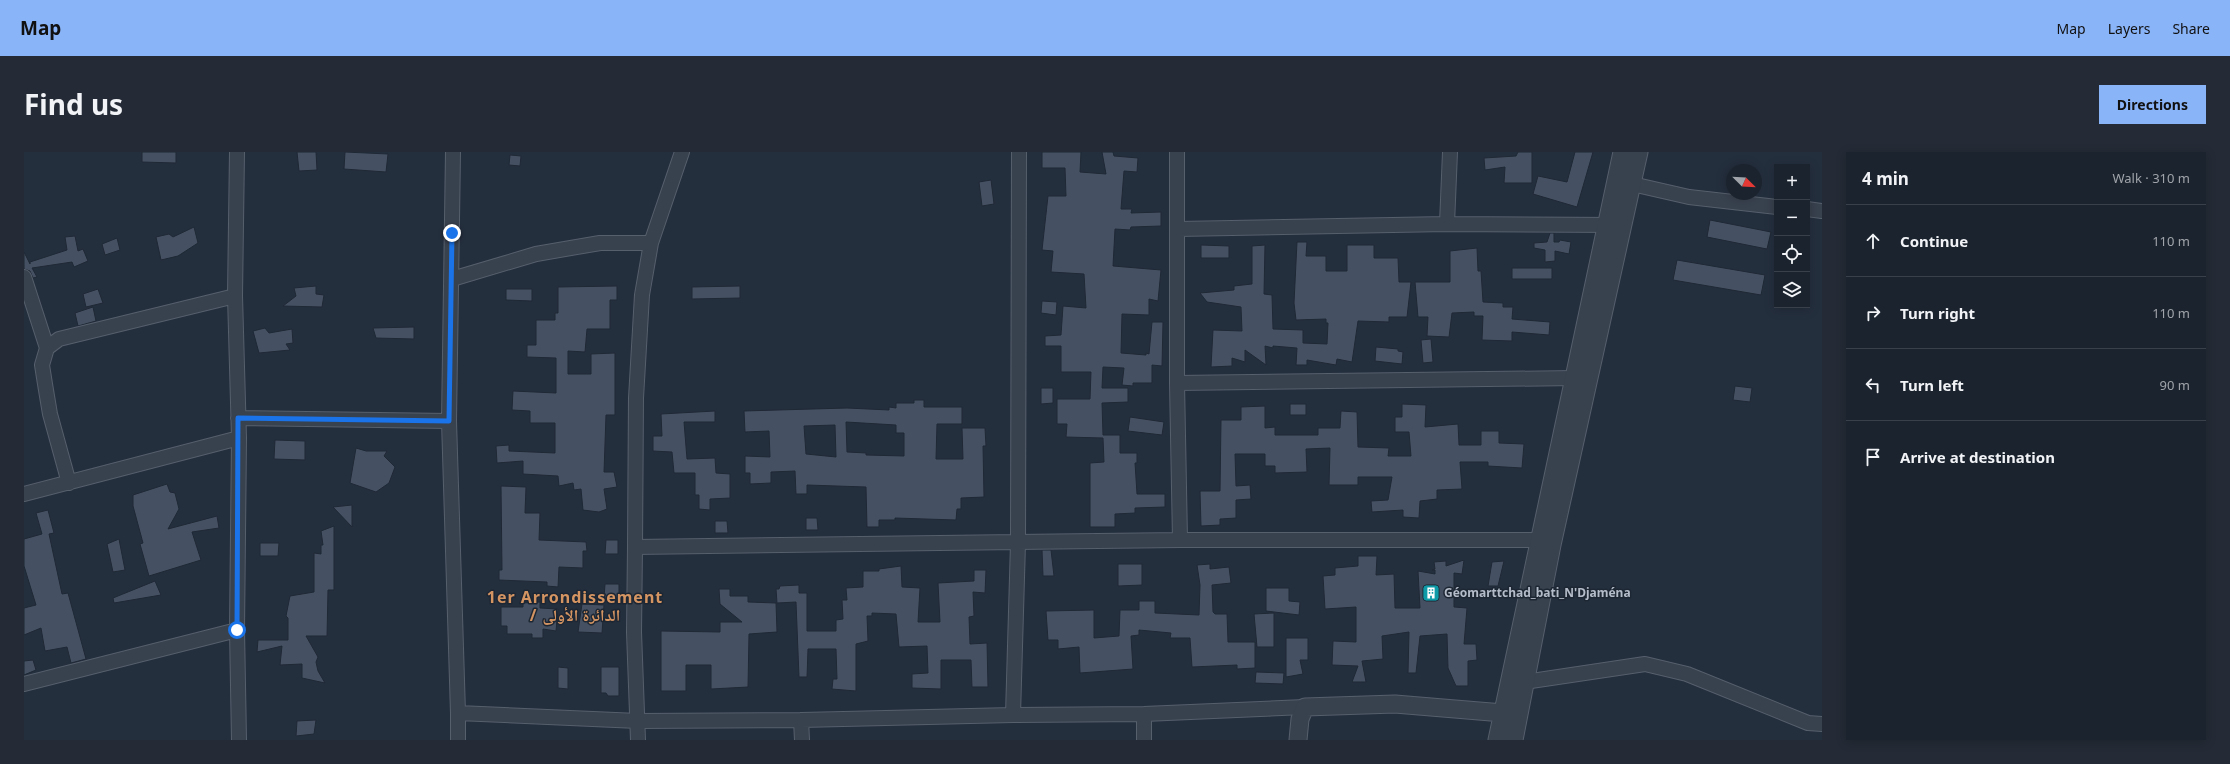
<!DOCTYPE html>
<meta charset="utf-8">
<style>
body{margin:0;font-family:"Noto Sans","Noto Naskh Arabic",sans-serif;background:#242b36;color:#f1f3f6}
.controls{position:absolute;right:12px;top:12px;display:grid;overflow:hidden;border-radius:0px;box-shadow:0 2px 10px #0003}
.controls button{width:36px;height:36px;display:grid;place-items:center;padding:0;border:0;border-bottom:1px solid #39404a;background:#1b232e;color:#f1f3f6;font:20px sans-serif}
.compass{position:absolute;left:1702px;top:12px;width:36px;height:36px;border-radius:50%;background:#1b232e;box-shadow:0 2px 10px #0003;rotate:114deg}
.stop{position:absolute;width:12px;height:12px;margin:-9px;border:3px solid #1a73e8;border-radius:50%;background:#fff}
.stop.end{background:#1a73e8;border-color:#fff;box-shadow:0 1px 4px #0008}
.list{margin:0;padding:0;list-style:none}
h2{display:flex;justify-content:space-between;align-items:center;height:52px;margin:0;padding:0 16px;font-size:17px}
h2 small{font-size:13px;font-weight:400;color:#a0a4aa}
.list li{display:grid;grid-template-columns:26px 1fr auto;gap:12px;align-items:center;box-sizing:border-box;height:72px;padding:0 16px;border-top:1px solid #39404a}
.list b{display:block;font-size:15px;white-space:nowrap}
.list em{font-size:13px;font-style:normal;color:#a0a4aa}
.icon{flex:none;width:22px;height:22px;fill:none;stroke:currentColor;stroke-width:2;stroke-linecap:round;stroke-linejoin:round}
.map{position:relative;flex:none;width:1798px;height:588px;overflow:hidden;border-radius:0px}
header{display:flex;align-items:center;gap:24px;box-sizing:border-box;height:56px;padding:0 20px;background:#8ab4f8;color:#111}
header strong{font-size:19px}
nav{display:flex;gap:22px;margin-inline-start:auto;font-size:14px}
.intro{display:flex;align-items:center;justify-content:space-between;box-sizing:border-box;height:96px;padding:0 24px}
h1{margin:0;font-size:28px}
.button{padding:10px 18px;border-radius:0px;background:#8ab4f8;color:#111;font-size:14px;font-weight:700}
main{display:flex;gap:24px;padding:0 24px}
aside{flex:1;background:#1b232e;border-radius:0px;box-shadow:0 2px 10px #0003}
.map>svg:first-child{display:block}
.building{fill:#455162;stroke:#1f2835;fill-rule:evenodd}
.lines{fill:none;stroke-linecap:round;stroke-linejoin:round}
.minor-casing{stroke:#565f6c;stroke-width:16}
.tertiary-casing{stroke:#565f6c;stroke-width:19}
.minor{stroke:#38414e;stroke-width:14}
.tertiary{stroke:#38414e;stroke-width:17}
.route{stroke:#1a73e8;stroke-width:5}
.labels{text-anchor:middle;stroke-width:3;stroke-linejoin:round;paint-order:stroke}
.poi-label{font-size:12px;font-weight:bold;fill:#b4bcc9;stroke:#1d2633;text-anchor:start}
.district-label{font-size:16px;font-weight:bold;letter-spacing:1px;fill:#d59563;stroke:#1d2633}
</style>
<header>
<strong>Map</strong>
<nav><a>Map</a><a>Layers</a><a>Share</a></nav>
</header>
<div class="intro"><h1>Find us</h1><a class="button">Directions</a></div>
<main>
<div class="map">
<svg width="1798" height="588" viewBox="0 0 1798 588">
<rect width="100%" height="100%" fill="#242f3e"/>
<!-- building -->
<path class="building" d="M118 0H152V11L118 10Z
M273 0H292L293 18 275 19Z
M321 0 364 2 362 20 320 17Z
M1018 0H1057L1056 20 1082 22 1078 0H1089L1090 4 1114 6 1113 20 1100 19 1097 57H1108L1107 61 1137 60V74L1107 75 1106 78 1091 77 1089 114 1137 118 1134 149 1125 147V163L1098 162 1097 201 1122 203V201L1125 202 1128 170H1139L1138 214 1128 213V231H1109V234L1098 233 1100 216 1079 215 1078 236H1104V250L1078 251 1079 283H1096V301H1113V311H1111L1113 342H1141V355L1111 356V361L1091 362V375H1066V311L1080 310 1079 286 1042 285 1043 272H1033V247H1066L1067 220H1037V194H1021V184L1037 183 1039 154 1062 156 1060 122 1027 120 1029 99 1018 98 1024 44H1042L1041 16H1018Z
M1494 0H1508V31H1480L1481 15 1461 18 1460 6 1492 4Z
M1551 0H1569L1553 55 1509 42 1514 24 1543 30Z
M486 3 497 4 496 14 485 13Z
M967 28 970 52 958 54 955 30Z
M1686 68 1747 80 1743 97 1683 85Z
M170 75 174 91 154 104 137 108 132 85 145 82 149 85Z
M1526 81H1530V90H1535L1536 88 1547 90 1545 102 1531 99V109L1521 110V98L1510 96V91L1523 90Z
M51 84 54 99 59 97 64 109 50 115 48 110 8 116 13 125 9 126 6 119 0 117V100L6 112V110L43 98 41 85Z
M93 86 96 98 81 103 78 92Z
M1273 90H1283L1282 104H1302V119H1323V93H1350V106H1374L1375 130H1387L1383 165H1365V170L1334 169 1328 210 1313 207 1312 213 1283 208V213H1272L1273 196 1249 194V196L1241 194 1242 213 1221 198V210L1208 206V214L1187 215 1189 178 1218 179 1217 155 1183 150 1176 141 1210 138V134L1228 132V94L1241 93 1240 142 1248 143 1249 177 1279 178V191L1303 192 1304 171H1302V167L1272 168 1270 151Z
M1177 93 1205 94V106H1177Z
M1453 96 1454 119H1457L1459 150 1479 151V155H1489L1488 167 1526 170 1525 183 1488 180V189L1458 188 1459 164H1450V160L1428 161 1425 185 1403 184 1404 165H1394L1391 130H1426V99Z
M1653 108 1741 123 1737 143 1649 128Z
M1488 116H1528V127H1488Z
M292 134V142L300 143 298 155 259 154 272 144 270 136Z
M593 134V148H586V177H563L561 200 544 199V222H567V202L591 201V263H582L580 320H590L593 335 580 337 583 357 575 360 559 358 557 337 550 338 549 331 535 334 534 324 499 322V309L473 311 472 294 485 293V299L531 301V271H506V259L488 258 489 239 532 241V206L503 205V193H512V168H531V161H534V135Z
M716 134V146L668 147V135Z
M74 137 79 151 62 155 59 142Z
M482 137H508V149L482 148Z
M1018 149 1033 150 1032 163 1017 161Z
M69 155 72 169 54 174 51 161Z
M390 175V187L352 186 349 176Z
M241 176 245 181 268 177 269 191 262 192 266 198 235 201 229 179Z
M1407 187 1409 210 1399 211 1397 188Z
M1352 195 1374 197V199L1379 200 1378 212 1351 209Z
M1711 234 1728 236 1726 250 1709 248Z
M1017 236H1029V251L1017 252Z
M890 248H900V255H938V272H913L912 307H939L938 276H961L962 294H959L960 345 937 346V357H933L932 368 871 366V368H855V375H843L842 335 783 333V342H772L771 319 747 320V331L726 332V321H721V304L746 305 745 279 721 280 720 259 823 256 865 258V255L872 256V251H890ZM822 270 872 273V281H880V304L842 303V301L823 300ZM811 273 812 305 782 302 780 274Z
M1266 252H1282V263H1266Z
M1378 252 1402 253 1401 275 1434 272 1435 293H1457V279H1475V291L1500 292 1498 316 1464 314V310H1436L1438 337 1413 338V347L1396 349 1395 366 1379 365V358L1348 360 1347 349 1364 348 1368 325H1334V333H1305L1306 296 1282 297 1283 320 1251 321V314H1241V302H1211L1212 334 1226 333 1227 347 1212 348V366L1196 367V373L1177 374 1176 339H1196L1197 268H1217V255L1241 254V276L1251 275V283H1294V276H1316L1317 259 1333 260 1334 295 1365 296 1364 304H1387L1385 280H1371V265H1378Z
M691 259V270H660L663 307 691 306 692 321 706 322V346L686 347V358L675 357V343H671V321H650L648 300 629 299V284H638L637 262Z
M1106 265 1140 270 1138 283 1104 279Z
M251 288 281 289V308L250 307Z
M332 296 342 299H363L360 304 371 315 365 331 352 340 326 331Z
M143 332 146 340 151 341 155 357 144 377 193 364 195 376 168 380 177 408 125 424 116 392 119 391 109 354V343Z
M477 334 502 335 501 361H516L515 388 562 390 563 399H559V416L535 415 534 435 523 434V430L475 428V418H478Z
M328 353V375L309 355Z
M24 358 30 381 25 382 38 442 44 441 62 507 47 511 43 495 21 499 17 476 0 483V456L12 453 0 414V387L18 382 12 361Z
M782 366H793L794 378H782Z
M691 369H703L704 381H691Z
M310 374V438H304L303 484H282L294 505 292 510 294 519 301 531 278 526V512L256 513 258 494 233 500 234 488H264V466L262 464 266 444 290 440V401L297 402V393H299L297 379Z
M95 387 101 418 89 420 83 392Z
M582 388H594V402H581Z
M236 391H255L254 404H236Z
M1018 398H1027L1030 424H1019Z
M1334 404H1353L1352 423 1370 422 1371 456H1396L1394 419 1411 422V418H1408L1411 417 1410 410 1422 409V414L1440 408 1438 422 1430 421V455L1443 456 1440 492H1452L1453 508 1444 509V534H1432L1424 516 1423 482 1396 484 1392 521H1384L1385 480 1358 484 1359 507 1338 509 1342 530H1328L1334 514 1308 513 1309 489 1332 490V455L1301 457 1299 424 1311 423V416L1334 414Z
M1480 409 1474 434H1464L1468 410Z
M1094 412H1118V433L1094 434Z
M1186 412V417L1205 415 1207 431 1188 433 1189 460 1191 462H1203L1204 490H1231V516L1213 517V513L1168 515 1166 486H1146L1147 481 1115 478V483L1107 484 1109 517 1056 521 1055 495 1034 497V488H1024L1022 459 1070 458V486L1095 484 1096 458H1115V449H1131V461L1175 463 1176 433 1173 413Z
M877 414 878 435 896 436 894 470H916L914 431 950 429V418H962L961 441 949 440 950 464 945 465 946 492 963 491 964 535H948L947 508H917V537L888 536V522L904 521 903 494 875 495 872 462 848 461V464H843L844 489 832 492V539L808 537 809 527H813L812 497H784L783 525H775L772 450 753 451 752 437H755L756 434 775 433V441H783V479H812V468L819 467 818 448H823L822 436 839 435V419H855V417Z
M131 429 137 443 90 451 89 446Z
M581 432H595V446H580Z
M1242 436H1265V449L1276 450 1275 463 1242 459Z
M695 437H706V444H724V450L752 451 753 480 725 482 724 535 687 537V513H662V539H637V479L696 480V470H718L696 452Z
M516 450V456L534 457 532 479 519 477V486H508V482H483V474H477V455H499V451Z
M558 452 580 453 578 481 554 480Z
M1250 461V495H1233L1230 462Z
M1262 486H1284V508H1276L1279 522 1262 525Z
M9 508 12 518 0 523V509Z
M534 515 544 516V537L534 536Z
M577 515H595V544H584L582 541H577Z
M1232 520 1260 521 1259 532 1231 531Z
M292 568 290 582 272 584 273 569Z"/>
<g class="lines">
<!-- minor casing -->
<g class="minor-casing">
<path id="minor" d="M213 0 211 144 215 286 213 478 215 588
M429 0 425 269 434 561
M1153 0V231L1156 388
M1608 32 1665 45 1753 55
M1783 57 1798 59
M1423 72 1426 0
M1154 77 1423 72 1593 73
M0 125 23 196 18 213 21 232 26 262 45 331
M428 127 512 102 576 91H627
M23 196 35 187 211 144
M1153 231 1551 226
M214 266 425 269
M0 342 215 286
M611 395 612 246 618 143 627 91 658 0
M1500 530 1621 512 1663 522 1784 571 1798 572
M0 532 213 478
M1120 562V588
M989 563 994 391 995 0
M777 568 778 588
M434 588V561L614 569 777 568 989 563 1120 562 1281 555
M614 588 610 480 611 395 1156 388H1515"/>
</g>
<!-- tertiary casing -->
<g class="tertiary-casing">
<path id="tertiary" d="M1274 588 1276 567 1281 555 1371 552 1479 561
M1473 588 1598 0
M1490 588 1528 393 1615 0"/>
</g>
<!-- minor -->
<use href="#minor" class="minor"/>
<!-- tertiary -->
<use href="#tertiary" class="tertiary"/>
</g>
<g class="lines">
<!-- route -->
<path class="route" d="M213 478 214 266 425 269 428 81"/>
</g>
<!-- icons -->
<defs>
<g id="building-square" transform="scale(0.9)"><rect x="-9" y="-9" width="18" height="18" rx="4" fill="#0f9aa8" stroke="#1d2633"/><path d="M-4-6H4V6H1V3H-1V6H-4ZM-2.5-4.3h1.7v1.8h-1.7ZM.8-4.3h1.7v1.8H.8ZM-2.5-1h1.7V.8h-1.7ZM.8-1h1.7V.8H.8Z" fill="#fff"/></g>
</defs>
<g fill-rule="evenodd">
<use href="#building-square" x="1407" y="441"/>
</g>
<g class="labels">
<!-- poi labels -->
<g class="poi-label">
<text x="1420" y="445">Géomarttchad_bati_N'Djaména</text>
</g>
<!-- district labels -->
<g class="district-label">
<text x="551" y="451">1er Arrondissement<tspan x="551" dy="18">/ الدائرة الأولى</tspan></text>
</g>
</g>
</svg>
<div class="controls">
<button>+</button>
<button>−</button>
<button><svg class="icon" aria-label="locate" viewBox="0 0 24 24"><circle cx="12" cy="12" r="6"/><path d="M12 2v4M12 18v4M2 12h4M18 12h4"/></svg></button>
<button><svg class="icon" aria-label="layers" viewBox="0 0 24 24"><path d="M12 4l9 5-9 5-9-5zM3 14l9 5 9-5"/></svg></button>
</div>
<svg class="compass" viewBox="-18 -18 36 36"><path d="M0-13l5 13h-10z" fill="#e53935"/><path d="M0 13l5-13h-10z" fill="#a0a4aa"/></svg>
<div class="stop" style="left:213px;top:478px"></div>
<div class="stop end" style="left:428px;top:81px"></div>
</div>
<aside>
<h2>4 min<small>Walk · 310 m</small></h2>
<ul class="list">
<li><svg class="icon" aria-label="ahead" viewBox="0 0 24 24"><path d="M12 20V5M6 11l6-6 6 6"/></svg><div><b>Continue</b></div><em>110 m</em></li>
<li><svg class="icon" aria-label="right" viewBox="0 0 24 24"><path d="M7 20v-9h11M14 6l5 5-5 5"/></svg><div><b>Turn right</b></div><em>110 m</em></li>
<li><svg class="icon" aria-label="left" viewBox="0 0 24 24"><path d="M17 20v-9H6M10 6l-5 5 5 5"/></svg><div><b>Turn left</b></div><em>90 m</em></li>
<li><svg class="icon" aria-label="arrive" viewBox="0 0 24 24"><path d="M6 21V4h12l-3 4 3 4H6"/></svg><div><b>Arrive at destination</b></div></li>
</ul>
</aside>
</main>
